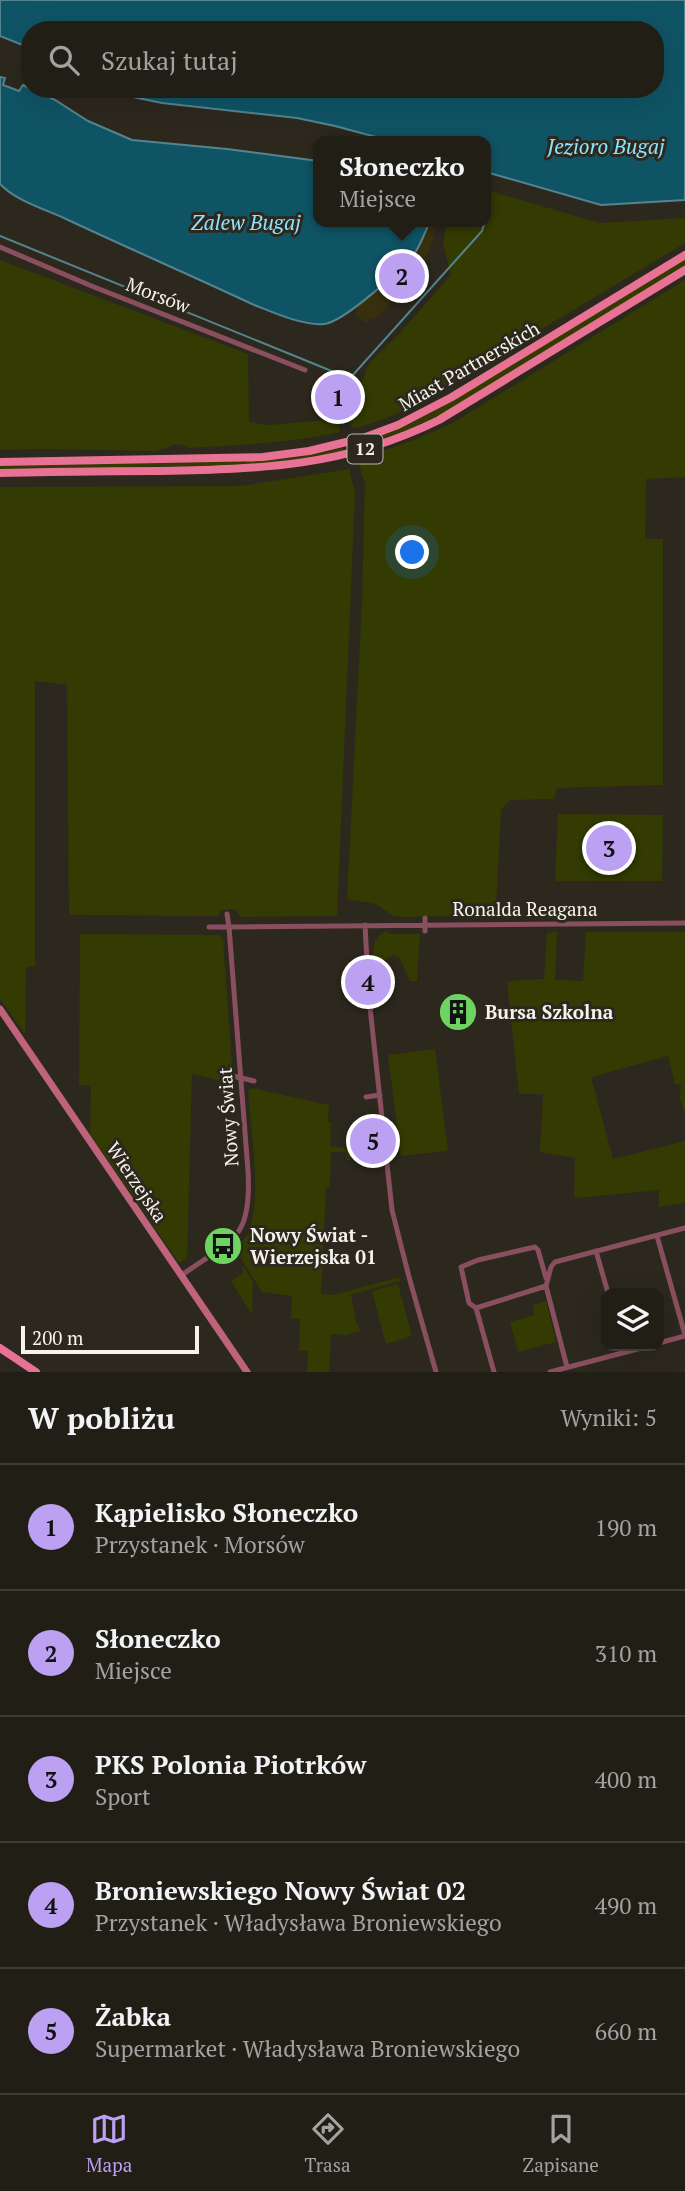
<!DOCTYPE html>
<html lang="pl">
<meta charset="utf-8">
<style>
body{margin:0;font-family:"PT Serif",serif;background:#29271f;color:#f1f3f6}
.controls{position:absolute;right:21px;bottom:21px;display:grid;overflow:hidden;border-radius:14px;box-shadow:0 7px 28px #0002}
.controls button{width:63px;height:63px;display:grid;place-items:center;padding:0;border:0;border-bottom:2px solid #3e3c35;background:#211e16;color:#f1f3f6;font:35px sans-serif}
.scale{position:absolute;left:21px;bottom:18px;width:178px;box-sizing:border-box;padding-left:7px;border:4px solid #f6f3ec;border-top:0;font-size:19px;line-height:24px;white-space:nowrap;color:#f6f3ec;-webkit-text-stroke:5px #2c281e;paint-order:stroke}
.you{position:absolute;left:413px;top:553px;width:24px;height:24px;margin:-18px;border:5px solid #fff;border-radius:50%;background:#1a73e8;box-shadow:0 0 0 10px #1a73e833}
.badge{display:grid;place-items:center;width:46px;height:46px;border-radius:50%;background:#bca0f2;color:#111;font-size:23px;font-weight:700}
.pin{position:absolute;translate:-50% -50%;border:4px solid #fff;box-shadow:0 2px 7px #0006}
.popup{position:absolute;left:313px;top:136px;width:178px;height:91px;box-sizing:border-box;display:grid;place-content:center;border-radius:14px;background:#211e16;filter:drop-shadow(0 2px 5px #0005);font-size:23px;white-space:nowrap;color:#a2a2a1}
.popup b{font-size:26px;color:#f1f3f6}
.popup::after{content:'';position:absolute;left:50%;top:100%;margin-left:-14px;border:14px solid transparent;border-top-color:#211e16}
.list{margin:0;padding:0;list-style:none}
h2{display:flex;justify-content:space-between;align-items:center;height:91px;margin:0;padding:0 28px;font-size:30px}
h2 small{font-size:23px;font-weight:400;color:#a2a2a1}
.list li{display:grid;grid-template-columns:46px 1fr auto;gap:21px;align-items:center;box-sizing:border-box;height:126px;padding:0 28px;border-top:2px solid #3e3c35}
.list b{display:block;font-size:26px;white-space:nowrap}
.list p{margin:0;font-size:23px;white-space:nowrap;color:#a2a2a1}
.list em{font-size:23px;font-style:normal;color:#a2a2a1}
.icon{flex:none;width:38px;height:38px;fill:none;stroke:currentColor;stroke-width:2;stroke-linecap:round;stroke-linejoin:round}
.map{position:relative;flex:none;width:685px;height:1372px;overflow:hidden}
.search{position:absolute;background:#211e16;box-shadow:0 7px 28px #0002;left:21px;right:21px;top:21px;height:77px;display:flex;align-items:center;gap:18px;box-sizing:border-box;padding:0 24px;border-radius:28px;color:#a2a2a1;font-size:26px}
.sheet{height:721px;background:#211e16}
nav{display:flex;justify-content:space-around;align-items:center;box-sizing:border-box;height:98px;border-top:2px solid #3e3c35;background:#211e16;font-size:19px;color:#a2a2a1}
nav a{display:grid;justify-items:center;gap:4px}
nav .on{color:#bca0f2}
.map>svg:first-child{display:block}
.green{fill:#333b02}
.sand{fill:#372f0e}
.water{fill:#0f5465;stroke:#54848e;stroke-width:2}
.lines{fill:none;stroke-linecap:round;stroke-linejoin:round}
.stream{stroke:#54848e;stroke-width:2}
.street{stroke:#894f5e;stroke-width:5}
.secondary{stroke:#bf637c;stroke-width:7}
.primary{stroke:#e87293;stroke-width:8}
.labels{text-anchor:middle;stroke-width:6;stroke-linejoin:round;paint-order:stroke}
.shield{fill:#2c281e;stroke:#b9b6ae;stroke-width:2}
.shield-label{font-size:18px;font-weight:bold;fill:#f6f3ec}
.street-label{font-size:19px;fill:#f6f3ec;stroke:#2c281e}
.poi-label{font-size:19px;font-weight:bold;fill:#f6f3ec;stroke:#2c281e;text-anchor:start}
.water-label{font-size:21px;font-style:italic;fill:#90e2fc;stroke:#2c281e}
</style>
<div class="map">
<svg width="685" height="1372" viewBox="0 0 685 1372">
<rect width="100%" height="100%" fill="#2c281e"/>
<!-- green -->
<path class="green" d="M486 190 600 223 685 218V243L517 344 513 342 492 353 489 361 483 365C443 389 401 418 354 428L350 425V415L369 363 401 332 451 275 443 243 447 222H486Z
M685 259V266L444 413 409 429 357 447 356 444 404 427 442 407Z
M0 260 248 354 249 422 269 425 338 419 340 432C289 443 240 445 188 448 177 440 169 448 157 451L42 449 0 450Z
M685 280V477L646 479 645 539H663V785L557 788 554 799 510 800 501 810 496 908H475L466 916 400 917 393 916 376 904 347 899 362 604 365 483 357 459 409 442 451 424Z
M343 448V451L300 460 249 465 0 469V466L268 460 294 458Z
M349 469 355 493 337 916 241 917 235 909 222 910 218 916 69 915 67 685 35 681V966L26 967 25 1034 0 999V487L242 486Z
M558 814 663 815 662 881H555Z
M389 931 388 934H420L417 981H410L400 959 394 955 379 963 377 984C375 967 366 934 389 931Z
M557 932 555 980 583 981 586 932H685V1114L680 1098 681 1084H675L668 1056 591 1077 613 1159 685 1141V1203L659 1207V1190L576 1198 574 1196 575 1158 540 1152 543 1094H519L507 981 544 979 547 933Z
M80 934 219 935 223 940 232 1065 229 1072 221 1070 219 1080 192 1074 187 1258 179 1263 90 1134 91 1085H79Z
M435 1049 448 1151 401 1156 388 1055Z
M252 1088 329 1105 328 1122 331 1123 330 1146 344 1148 350 1153 351 1160H347L345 1152H331L330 1187H326L321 1294 334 1295 399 1277 400 1281 351 1295 356 1321 360 1331 345 1335 331 1334 329 1372H307L308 1351 299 1350 300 1319 291 1318 292 1296 262 1292 234 1247C240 1243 246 1239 249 1232 262 1194 251 1132 248 1091Z
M244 1267 253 1282 252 1315 231 1281 243 1273 242 1268Z
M398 1284 412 1336 386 1344 372 1291Z
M546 1301 556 1342 518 1352 510 1322 534 1315 533 1305Z"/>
<!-- sand -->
<path class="sand" d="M430 222H436C435 259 401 290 378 317L369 319 367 323 356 316 357 306 387 281 414 254Z"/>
<!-- water -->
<path class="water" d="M0 0H685V200L601 205 486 172V141H391L335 126 297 118 162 103 133 97 118 89H655V30H30V48L0 36Z
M0 77 5 78 3 85 19 91 23 85 55 100 88 121 132 140 227 149 318 161V222H430C425 231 422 242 416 251 404 268 344 322 324 324 303 326 272 312 252 304 190 275 128 248 66 219 45 209 16 201 0 184Z"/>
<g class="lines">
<!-- stream -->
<path class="stream" d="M0 236 334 372
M352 376 482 231 484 224"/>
<!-- street -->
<path class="street" d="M0 247 94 287 305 370
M365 925 369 998 392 1210 409 1277 436 1372
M209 927H229L227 914
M425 931V918
M220 1073 254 1081
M366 1097 380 1095
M657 1236 685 1335
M596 1251 608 1293
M182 1275C232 1239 252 1241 248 1171L229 927 685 923
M546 1286 567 1367
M476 1308 546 1286 551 1267 555 1262 685 1228
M659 1343 685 1336
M494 1372 476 1308 469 1303 461 1267 478 1260 535 1247 538 1250 546 1278
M550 1372 649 1346"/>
<!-- secondary -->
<path class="secondary" d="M0 1009 247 1372"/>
<!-- primary -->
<path class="primary" d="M0 462 263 457 309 451 363 438 398 425 452 397 685 255
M0 473C53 472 106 471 159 471 262 469 344 467 439 420L685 270
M0 1348 36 1372"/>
</g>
<!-- icons -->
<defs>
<g id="building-disc" transform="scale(2.0125)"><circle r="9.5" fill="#6ed360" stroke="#2c281e"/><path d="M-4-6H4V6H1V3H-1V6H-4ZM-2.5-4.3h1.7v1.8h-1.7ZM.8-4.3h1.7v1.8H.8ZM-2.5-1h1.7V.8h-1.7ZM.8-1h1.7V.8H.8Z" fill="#111"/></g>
<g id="bus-disc" transform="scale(2.0125)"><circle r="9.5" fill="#6ed360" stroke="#2c281e"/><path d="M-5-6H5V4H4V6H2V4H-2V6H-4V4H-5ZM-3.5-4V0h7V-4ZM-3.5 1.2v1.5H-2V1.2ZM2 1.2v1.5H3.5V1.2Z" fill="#111"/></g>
</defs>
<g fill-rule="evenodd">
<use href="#building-disc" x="458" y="1012"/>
<use href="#bus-disc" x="223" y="1246"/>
</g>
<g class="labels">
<!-- shield labels -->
<rect class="shield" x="347.5" y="434.5" width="35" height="29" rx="5"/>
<g class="shield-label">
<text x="365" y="455">12</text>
</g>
<!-- street labels -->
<g class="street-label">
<text transform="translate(158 295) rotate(21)" y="7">Morsów</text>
<text transform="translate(469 366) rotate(-30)" y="7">Miast Partnerskich</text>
<text x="525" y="916">Ronalda Reagana</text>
<text transform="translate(228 1117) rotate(-94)" y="7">Nowy Świat</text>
<text transform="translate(137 1182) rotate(56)" y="7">Wierzejska</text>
</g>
<!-- poi labels -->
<g class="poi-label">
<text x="485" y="1019">Bursa Szkolna</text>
<text x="250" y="1242">Nowy Świat -<tspan x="250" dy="22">Wierzejska 01</tspan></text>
</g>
<!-- water labels -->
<g class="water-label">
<text x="606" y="154">Jezioro Bugaj</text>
<text x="246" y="230">Zalew Bugaj</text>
</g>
</g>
</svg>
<div class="controls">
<button><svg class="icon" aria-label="layers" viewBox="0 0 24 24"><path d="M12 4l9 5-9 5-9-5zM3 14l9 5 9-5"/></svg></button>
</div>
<div class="scale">200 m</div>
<div class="you"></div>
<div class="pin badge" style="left:338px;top:397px">1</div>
<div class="pin badge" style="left:402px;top:276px">2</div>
<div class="popup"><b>Słoneczko</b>Miejsce</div>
<div class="pin badge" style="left:609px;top:848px">3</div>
<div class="pin badge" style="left:368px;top:982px">4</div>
<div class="pin badge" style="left:373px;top:1141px">5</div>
<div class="search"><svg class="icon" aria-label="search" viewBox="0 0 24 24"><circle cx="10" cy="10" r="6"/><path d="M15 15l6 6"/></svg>Szukaj tutaj</div>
</div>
<section class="sheet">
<h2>W pobliżu<small>Wyniki: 5</small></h2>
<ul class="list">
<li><span class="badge">1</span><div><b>Kąpielisko Słoneczko</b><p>Przystanek · Morsów</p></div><em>190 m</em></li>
<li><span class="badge">2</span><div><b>Słoneczko</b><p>Miejsce</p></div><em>310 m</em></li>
<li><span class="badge">3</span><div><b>PKS Polonia Piotrków</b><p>Sport</p></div><em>400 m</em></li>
<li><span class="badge">4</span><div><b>Broniewskiego Nowy Świat 02</b><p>Przystanek · Władysława Broniewskiego</p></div><em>490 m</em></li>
<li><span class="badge">5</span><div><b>Żabka</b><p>Supermarket · Władysława Broniewskiego</p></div><em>660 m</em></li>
</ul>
</section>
<nav>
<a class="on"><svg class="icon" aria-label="map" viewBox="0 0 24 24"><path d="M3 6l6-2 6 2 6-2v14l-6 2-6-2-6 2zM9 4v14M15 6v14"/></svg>Mapa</a>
<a><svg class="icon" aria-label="directions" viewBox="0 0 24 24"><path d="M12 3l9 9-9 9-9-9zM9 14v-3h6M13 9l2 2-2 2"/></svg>Trasa</a>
<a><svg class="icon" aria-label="saved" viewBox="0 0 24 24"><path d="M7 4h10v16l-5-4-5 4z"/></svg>Zapisane</a>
</nav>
